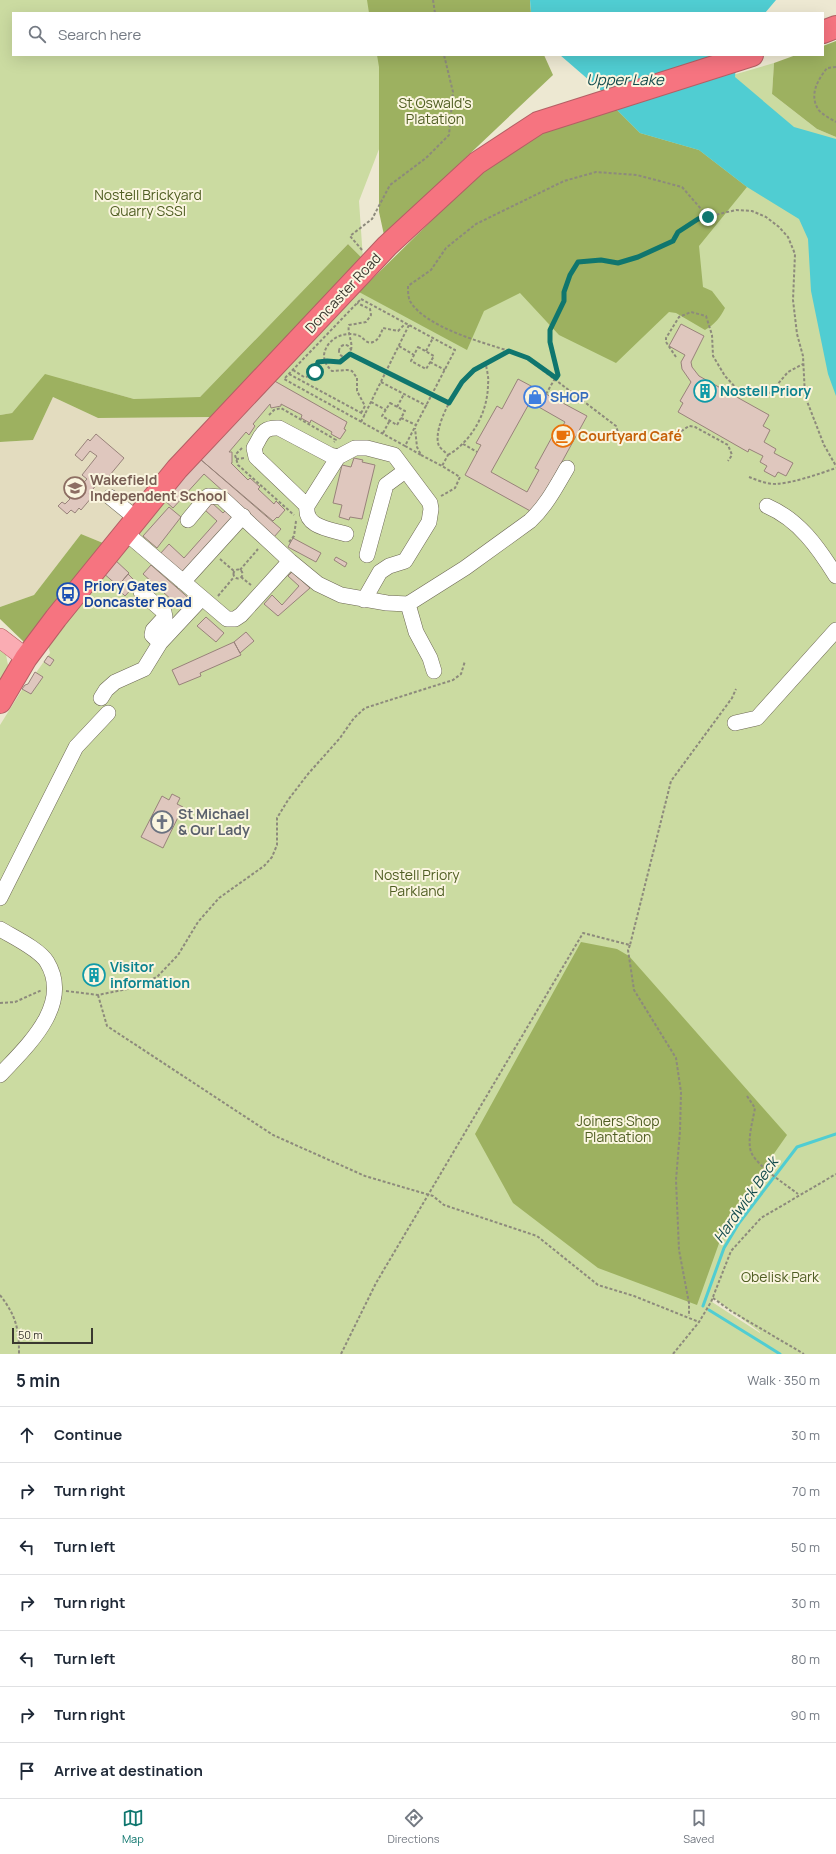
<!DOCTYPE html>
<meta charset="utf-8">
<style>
body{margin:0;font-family:Manrope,sans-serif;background:#f6f6f7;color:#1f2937}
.scale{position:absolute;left:12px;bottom:10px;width:81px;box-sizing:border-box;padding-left:4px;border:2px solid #3a3830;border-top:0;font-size:11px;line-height:14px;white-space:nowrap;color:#3a3830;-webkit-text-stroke:3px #faf5df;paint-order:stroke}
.stop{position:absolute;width:12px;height:12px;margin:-9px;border:3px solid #0f766e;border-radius:50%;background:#fff}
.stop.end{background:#0f766e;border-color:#fff;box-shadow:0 1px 4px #0008}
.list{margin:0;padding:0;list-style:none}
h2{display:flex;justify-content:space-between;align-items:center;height:52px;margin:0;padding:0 16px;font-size:17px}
h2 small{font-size:13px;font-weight:400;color:#747a83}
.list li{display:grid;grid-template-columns:26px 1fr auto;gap:12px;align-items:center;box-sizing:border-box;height:56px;padding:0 16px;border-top:1px solid #e0e1e3}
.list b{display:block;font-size:15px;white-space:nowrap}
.list em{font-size:13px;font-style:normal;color:#747a83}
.icon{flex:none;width:22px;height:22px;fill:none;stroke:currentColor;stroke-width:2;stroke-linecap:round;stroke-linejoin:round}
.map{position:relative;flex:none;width:836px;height:1354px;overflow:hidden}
.search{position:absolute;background:#fff;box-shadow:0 4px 16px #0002;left:12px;right:12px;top:12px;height:44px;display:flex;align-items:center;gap:10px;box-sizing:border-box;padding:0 14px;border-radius:0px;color:#747a83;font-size:15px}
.sheet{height:444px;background:#fff}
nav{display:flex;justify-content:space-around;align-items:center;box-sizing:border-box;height:56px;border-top:1px solid #e0e1e3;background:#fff;font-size:11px;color:#747a83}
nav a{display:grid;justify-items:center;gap:2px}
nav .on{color:#0f766e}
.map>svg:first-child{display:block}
.built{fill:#e3dcbf}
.green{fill:#cbdba1;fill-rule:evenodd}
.forest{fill:#9db160}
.water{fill:#50cdd2}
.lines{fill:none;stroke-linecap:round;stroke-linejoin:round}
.stream{stroke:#50cdd2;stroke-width:3}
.building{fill:#dfc7be;stroke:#98827a;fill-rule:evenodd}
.minor-casing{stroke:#6c6754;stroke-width:16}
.major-casing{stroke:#b45f64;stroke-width:20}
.highway-casing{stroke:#b45f64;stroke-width:24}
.path{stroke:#8d8a7c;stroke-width:2;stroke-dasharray:3 2;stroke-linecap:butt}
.minor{stroke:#fff;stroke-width:15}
.major{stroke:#faacb3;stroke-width:19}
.highway{stroke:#f67480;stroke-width:22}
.route{stroke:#0f766e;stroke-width:5}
.labels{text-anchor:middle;stroke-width:4;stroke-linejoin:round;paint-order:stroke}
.park-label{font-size:14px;fill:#505e23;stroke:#faf5df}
.street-label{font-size:14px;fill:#3a3830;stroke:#faf5df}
.culture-label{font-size:14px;font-weight:bold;fill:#0d838f;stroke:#faf5df;text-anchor:start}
.shop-label{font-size:14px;font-weight:bold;fill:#366cbe;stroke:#faf5df;text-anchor:start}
.food-label{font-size:14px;font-weight:bold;fill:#c56008;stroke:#faf5df;text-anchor:start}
.education-label{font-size:14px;font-weight:bold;fill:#785e54;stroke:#faf5df;text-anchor:start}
.transit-label{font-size:14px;font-weight:bold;fill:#164399;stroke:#faf5df;text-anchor:start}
.worship-label{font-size:14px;font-weight:bold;fill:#5b616d;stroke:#faf5df;text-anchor:start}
.water-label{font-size:15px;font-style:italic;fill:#134b4d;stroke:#faf5df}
</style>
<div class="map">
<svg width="836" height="1354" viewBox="0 0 836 1354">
<rect width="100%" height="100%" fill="#ede8d2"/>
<!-- built -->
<path class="built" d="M53 397 98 418 212 417 103 543 81 534 34 595 0 607V442L33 440Z"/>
<!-- green -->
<path class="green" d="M0 0H374L379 13H13V55H388L381 144 359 201 363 259 348 244 199 398 134 399 73 382 36 385 12 413 0 415Z
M774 63 772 94 817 129 836 137V1354H0V725L25 685 28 684 50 653 48 645 199 461 359 292 482 171 536 132ZM714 1298 760 1332V1333L712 1302Z
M0 650 6 655 9 670 0 685Z"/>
<!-- forest -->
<path class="forest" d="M367 0H530L531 13H369Z
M836 41V137L817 129 772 94 774 63 796 55H823V46Z
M377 55H544L553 75 384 235 379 212V67Z
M616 109 640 133 699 150 747 187 699 246 703 287 712 291 725 308C720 318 715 324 705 330L676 313 669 312 616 363 559 335 520 293 484 311 467 350 359 292 482 171 536 132Z
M348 244 363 259 212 417 98 418 53 397 33 440 0 442V415L12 413 45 374 134 399 200 397Z
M81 534 103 543 26 644 0 619V607L34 595Z
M581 942 617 949 629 956 787 1135 727 1221 697 1305 598 1268 513 1203 475 1134Z"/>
<!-- water -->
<path class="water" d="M530 0H776L765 13H531Z
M560 55H737L735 77 794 127 836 139V396L828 374 811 291 808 239 799 219 747 187 699 150 640 133 616 109 605 94Z"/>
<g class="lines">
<!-- stream -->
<path class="stream" d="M703 1306 724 1248 739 1223 797 1147 836 1134
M709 1310 780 1354"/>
</g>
<!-- building -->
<path class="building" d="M681 324 704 336 691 362 692 367 699 376 769 415 763 426 770 430 764 442 776 449 774 453 793 463 786 476 778 472 775 477 764 471 767 466 760 462 763 456 749 449 748 452 678 412 683 403 680 401 691 382 682 369 681 362 685 355 669 346Z
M271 379 347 422 344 429 346 430 340 439 331 434 332 432 311 420 310 423 301 418 302 415 281 404V406L271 408 270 404 253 424 255 426 249 435 246 432 229 452H232V463H231L248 480 250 478 260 487 258 489 274 504 276 501 285 510 278 518 277 517 273 521 200 459Z
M518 379 587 416 534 513 465 475 481 445 476 443 497 406 502 409ZM530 402 565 422 555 439 552 437 535 468 539 470 527 492 491 472Z
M96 434 124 458 100 487 97 484 89 494 92 497 81 510 79 508 75 513 71 510 67 514 58 506 62 502 65 504 70 499 67 496 72 491 74 493 87 479 82 475 97 456 90 451 82 461 75 455 88 439 90 441Z
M354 458 363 460 362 462 375 465 362 519 350 517 349 520 339 517 342 505 333 503 342 465 351 467Z
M200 459 281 529 274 537 204 474 173 508 164 500Z
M212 503 223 513 228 508 237 516 184 576 160 554 169 544 184 558 217 521 205 510Z
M169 507 181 517 157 548 143 536Z
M293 538 321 553 316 562 288 547Z
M336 557 347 563 345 567 334 560Z
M114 559 129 573 118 586 102 572Z
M151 565 192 601 183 610 143 574Z
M292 572 310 588 278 616 264 604 272 595 282 605 299 586 288 576Z
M128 574 137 583 125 596 120 591 122 589 118 586Z
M206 617 224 633 216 642 197 626Z
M246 632 254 641 240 653 234 642Z
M234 642 241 655 200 673 201 676 179 685 172 670Z
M48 656 54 660 50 666 44 662Z
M35 672 43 677 31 694 22 689 25 685 28 684Z
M172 794 180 798 177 804 183 807 163 848 141 837 162 796 169 800Z
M98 969 100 979 90 980 89 971Z"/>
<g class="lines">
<!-- minor casing -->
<g class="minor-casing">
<path id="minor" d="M110 497 137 519
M307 506 338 457
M767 506C799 520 818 547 836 576
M126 533 227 619H235L241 615 290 561 221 497 208 496 188 520
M346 534C329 529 304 527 307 506L256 457 254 448C262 435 262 427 279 428L330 455 338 457 355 448H367L394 455 430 503 431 509 429 522 405 561 389 566 380 572 364 600
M367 555 386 485 405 471
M290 561 318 584 341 595 387 603 408 604 465 568 530 521C546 506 556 487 567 468
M183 582 243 516
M141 592 164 612 165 617 153 630 152 635 160 643
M408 604 416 632 430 658 434 671
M101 698 106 690 115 682 144 669 160 643 202 598
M735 723 757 718 836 630
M0 898 76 747 108 713
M0 929C13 937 39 949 47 962 73 1005 26 1047 0 1075"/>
</g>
<!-- major casing -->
<g class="major-casing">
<path id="major" d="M0 638 26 658"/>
</g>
<!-- highway casing -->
<g class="highway-casing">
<path id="highway" d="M823 32 836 27
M0 702 26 658 56 618 177 469 387 246 477 163 538 123 752 55"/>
</g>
<!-- path -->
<path class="path" d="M433 0 435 13
M836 67 827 68C818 80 809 94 818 109 821 114 831 119 836 122
M362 250 350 236 372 219 390 185 426 158 449 135 453 92 444 55
M361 299 455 350 405 446 284 379Z
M339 351a6 6 0 1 1 12 0a6 6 0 1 1-12 0Z
M399 346 414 355
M418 347 434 356 426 369 411 361Z
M351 350C353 341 347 334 349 325L366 322 371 315 370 309 357 303
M426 351 433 338
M509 351C481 342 425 327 410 301 408 297 408 291 408 286L431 270 446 248 476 224 564 181 596 172 637 175 682 187 708 217
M350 354 449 403
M676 357 666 342V338L679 317 691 312 706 316 712 335 713 356 725 376 737 389 750 395H766L771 392 788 372 803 364
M430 362 445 370
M293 370 304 377 314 376 318 362 327 361 340 362 348 356
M289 374 365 415
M381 382 427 406
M546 394 557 375 550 342V330L564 301V292L570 275 578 262 601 260 618 263 638 257 673 241 678 232 698 219 736 210 752 211 766 217 779 227 788 237 795 254 793 300 797 334 803 356 805 396 824 445 836 466
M371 402 386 410
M390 403 405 411 397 425 382 416Z
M397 407 404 394
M361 413 365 406 357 391V378L352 371 347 370 332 371C327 366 324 362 324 355 326 340 342 331 357 335 363 336 366 345 373 342 379 340 381 333 383 328L398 331 406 323
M269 415 274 410 281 408 336 440 334 442
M401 418 416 425
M361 422 409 325
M383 433 390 420
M677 434 689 426 695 427 728 445 732 455 728 461
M463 444 477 452
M405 446 421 455 417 447 415 428
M242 448 235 455 238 465 294 515
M421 455 442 466
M448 455C472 441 488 412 488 384 489 378 487 371 486 365
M236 459 245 458
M749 477C757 480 766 484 776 484 793 483 819 474 836 468
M441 496 455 488 460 477 442 466 448 455C445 452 441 449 439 446 431 428 459 381 474 370 484 363 497 357 509 351L528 359 616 426 621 442
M289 542 294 536 296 521
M220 559 234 571
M233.5 574a4.5 4.5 0 1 1 9 0a4.5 4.5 0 1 1-9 0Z
M240 570 258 549
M241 577 251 585
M218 596 234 577
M630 945 628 950 634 990 676 1058 681 1092 680 1131 676 1180 679 1250 689 1303V1316
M66 991 98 995 132 988 157 977 178 955 198 922 219 898 264 866 272 857 277 845V818L288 800 308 774 340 738 354 718 365 708 453 680 461 674 465 661
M98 995 107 1026 273 1135 365 1176 433 1196 444 1205 537 1236 598 1285 634 1296 699 1322
M0 1003 15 1002 42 990
M747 1096 755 1108C753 1120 746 1143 752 1154 760 1168 785 1184 798 1194
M0 1295C16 1316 19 1328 19 1354
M713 1298 731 1311 804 1354
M341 1354 376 1283 583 933 630 945 671 781 732 698 736 689
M673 1354 699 1322 711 1302 731 1251 761 1218 836 1174"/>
<!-- minor -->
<use href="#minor" class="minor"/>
<!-- major -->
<use href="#major" class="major"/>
<!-- highway -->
<use href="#highway" class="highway"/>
</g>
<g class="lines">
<!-- route -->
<path class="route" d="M315 372 318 362 327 361 340 362 350 354 449 403 462 382 474 370 509 351 528 358 556 378 558 375 550 342V330L564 301V292L570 275 578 262 601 260 618 263 638 257 673 241 678 232 698 219 708 217"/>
</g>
<!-- icons -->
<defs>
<g id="building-ring" transform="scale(1.15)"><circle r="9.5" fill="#faf5df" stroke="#0f9aa8" stroke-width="1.5"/><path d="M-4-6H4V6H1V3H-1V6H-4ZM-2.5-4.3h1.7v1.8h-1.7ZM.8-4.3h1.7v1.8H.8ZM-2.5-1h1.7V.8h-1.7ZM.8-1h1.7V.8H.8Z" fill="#0f9aa8"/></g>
<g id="shop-ring" transform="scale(1.15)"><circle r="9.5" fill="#faf5df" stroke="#3f7fe0" stroke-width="1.5"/><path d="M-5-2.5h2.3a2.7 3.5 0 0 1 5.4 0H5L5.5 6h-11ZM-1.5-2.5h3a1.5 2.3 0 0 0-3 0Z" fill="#3f7fe0"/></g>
<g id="cafe-ring" transform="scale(1.15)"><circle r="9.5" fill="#faf5df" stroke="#e8710a" stroke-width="1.5"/><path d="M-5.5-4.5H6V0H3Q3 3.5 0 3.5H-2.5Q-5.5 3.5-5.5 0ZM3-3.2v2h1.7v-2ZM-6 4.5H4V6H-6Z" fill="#e8710a"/></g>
<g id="school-ring" transform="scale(1.15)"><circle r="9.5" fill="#faf5df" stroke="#8d6e63" stroke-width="1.5"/><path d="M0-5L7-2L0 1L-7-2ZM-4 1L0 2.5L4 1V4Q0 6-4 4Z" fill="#8d6e63"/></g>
<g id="bus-ring" transform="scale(1.15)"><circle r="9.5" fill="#faf5df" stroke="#1a4fb4" stroke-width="1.5"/><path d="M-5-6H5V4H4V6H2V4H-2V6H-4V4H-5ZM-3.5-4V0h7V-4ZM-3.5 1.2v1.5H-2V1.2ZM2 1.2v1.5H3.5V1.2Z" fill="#1a4fb4"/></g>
<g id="church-ring" transform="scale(1.15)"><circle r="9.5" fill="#faf5df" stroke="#6b7280" stroke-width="1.5"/><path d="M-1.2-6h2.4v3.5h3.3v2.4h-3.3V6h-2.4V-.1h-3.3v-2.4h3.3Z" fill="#6b7280"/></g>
</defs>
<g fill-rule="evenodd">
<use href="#building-ring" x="705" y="391"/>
<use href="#shop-ring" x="535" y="397"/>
<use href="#cafe-ring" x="563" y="436"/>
<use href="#school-ring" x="75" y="488"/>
<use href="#bus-ring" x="68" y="594"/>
<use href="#church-ring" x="162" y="822"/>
<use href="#building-ring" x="94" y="975"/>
</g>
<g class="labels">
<!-- park labels -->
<g class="park-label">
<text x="435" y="108">St Oswald's<tspan x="435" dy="16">Platation</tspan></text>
<text x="148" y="200">Nostell Brickyard<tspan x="148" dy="16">Quarry SSSI</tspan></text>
<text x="417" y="880">Nostell Priory<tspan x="417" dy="16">Parkland</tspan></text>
<text x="618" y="1126">Joiners Shop<tspan x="618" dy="16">Plantation</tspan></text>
<text x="780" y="1282">Obelisk Park</text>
</g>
<!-- street labels -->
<g class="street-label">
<text transform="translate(343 293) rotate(-47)" y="5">Doncaster Road</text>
</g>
<!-- culture labels -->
<g class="culture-label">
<text x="720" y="396">Nostell Priory</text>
<text x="110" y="972">Visitor<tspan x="110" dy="16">information</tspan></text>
</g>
<!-- shop labels -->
<g class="shop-label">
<text x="550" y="402">SHOP</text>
</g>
<!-- food labels -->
<g class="food-label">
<text x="578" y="441">Courtyard Café</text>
</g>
<!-- education labels -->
<g class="education-label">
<text x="90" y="485">Wakefield<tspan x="90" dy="16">Independent School</tspan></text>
</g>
<!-- transit labels -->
<g class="transit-label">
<text x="84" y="591">Priory Gates<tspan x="84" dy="16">Doncaster Road</tspan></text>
</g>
<!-- worship labels -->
<g class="worship-label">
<text x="178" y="819">St Michael<tspan x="178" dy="16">&amp; Our Lady</tspan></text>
</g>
<!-- water labels -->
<g class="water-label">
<text x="625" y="85">Upper Lake</text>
<text transform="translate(746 1200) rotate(-55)" y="5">Hardwick Beck</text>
</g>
</g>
</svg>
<div class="scale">50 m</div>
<div class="stop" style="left:315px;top:372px"></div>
<div class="stop end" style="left:708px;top:217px"></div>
<div class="search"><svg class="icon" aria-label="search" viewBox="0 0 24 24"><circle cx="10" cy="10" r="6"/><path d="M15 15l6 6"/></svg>Search here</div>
</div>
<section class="sheet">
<h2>5 min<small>Walk · 350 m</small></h2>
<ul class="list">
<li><svg class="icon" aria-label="ahead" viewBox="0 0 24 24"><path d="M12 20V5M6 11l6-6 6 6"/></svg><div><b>Continue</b></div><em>30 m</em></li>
<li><svg class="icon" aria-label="right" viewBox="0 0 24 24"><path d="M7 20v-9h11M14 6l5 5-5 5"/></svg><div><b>Turn right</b></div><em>70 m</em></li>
<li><svg class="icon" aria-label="left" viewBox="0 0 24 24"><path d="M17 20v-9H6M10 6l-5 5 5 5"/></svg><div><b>Turn left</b></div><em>50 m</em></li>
<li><svg class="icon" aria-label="right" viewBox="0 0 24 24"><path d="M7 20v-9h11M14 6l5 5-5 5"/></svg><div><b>Turn right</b></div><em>30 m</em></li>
<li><svg class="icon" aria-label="left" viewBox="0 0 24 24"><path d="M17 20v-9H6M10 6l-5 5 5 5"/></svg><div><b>Turn left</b></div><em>80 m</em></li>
<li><svg class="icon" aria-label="right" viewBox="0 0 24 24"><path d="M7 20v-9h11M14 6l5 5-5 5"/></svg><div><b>Turn right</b></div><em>90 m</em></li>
<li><svg class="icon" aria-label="arrive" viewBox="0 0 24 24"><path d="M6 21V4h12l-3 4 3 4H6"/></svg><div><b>Arrive at destination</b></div></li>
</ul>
</section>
<nav>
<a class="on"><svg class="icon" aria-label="map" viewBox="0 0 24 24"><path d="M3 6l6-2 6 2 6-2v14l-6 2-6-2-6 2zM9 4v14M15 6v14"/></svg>Map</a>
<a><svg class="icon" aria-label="directions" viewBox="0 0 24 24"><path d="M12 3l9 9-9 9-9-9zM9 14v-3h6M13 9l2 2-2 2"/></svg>Directions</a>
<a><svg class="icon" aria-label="saved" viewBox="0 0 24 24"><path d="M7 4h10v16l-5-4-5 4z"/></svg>Saved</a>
</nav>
